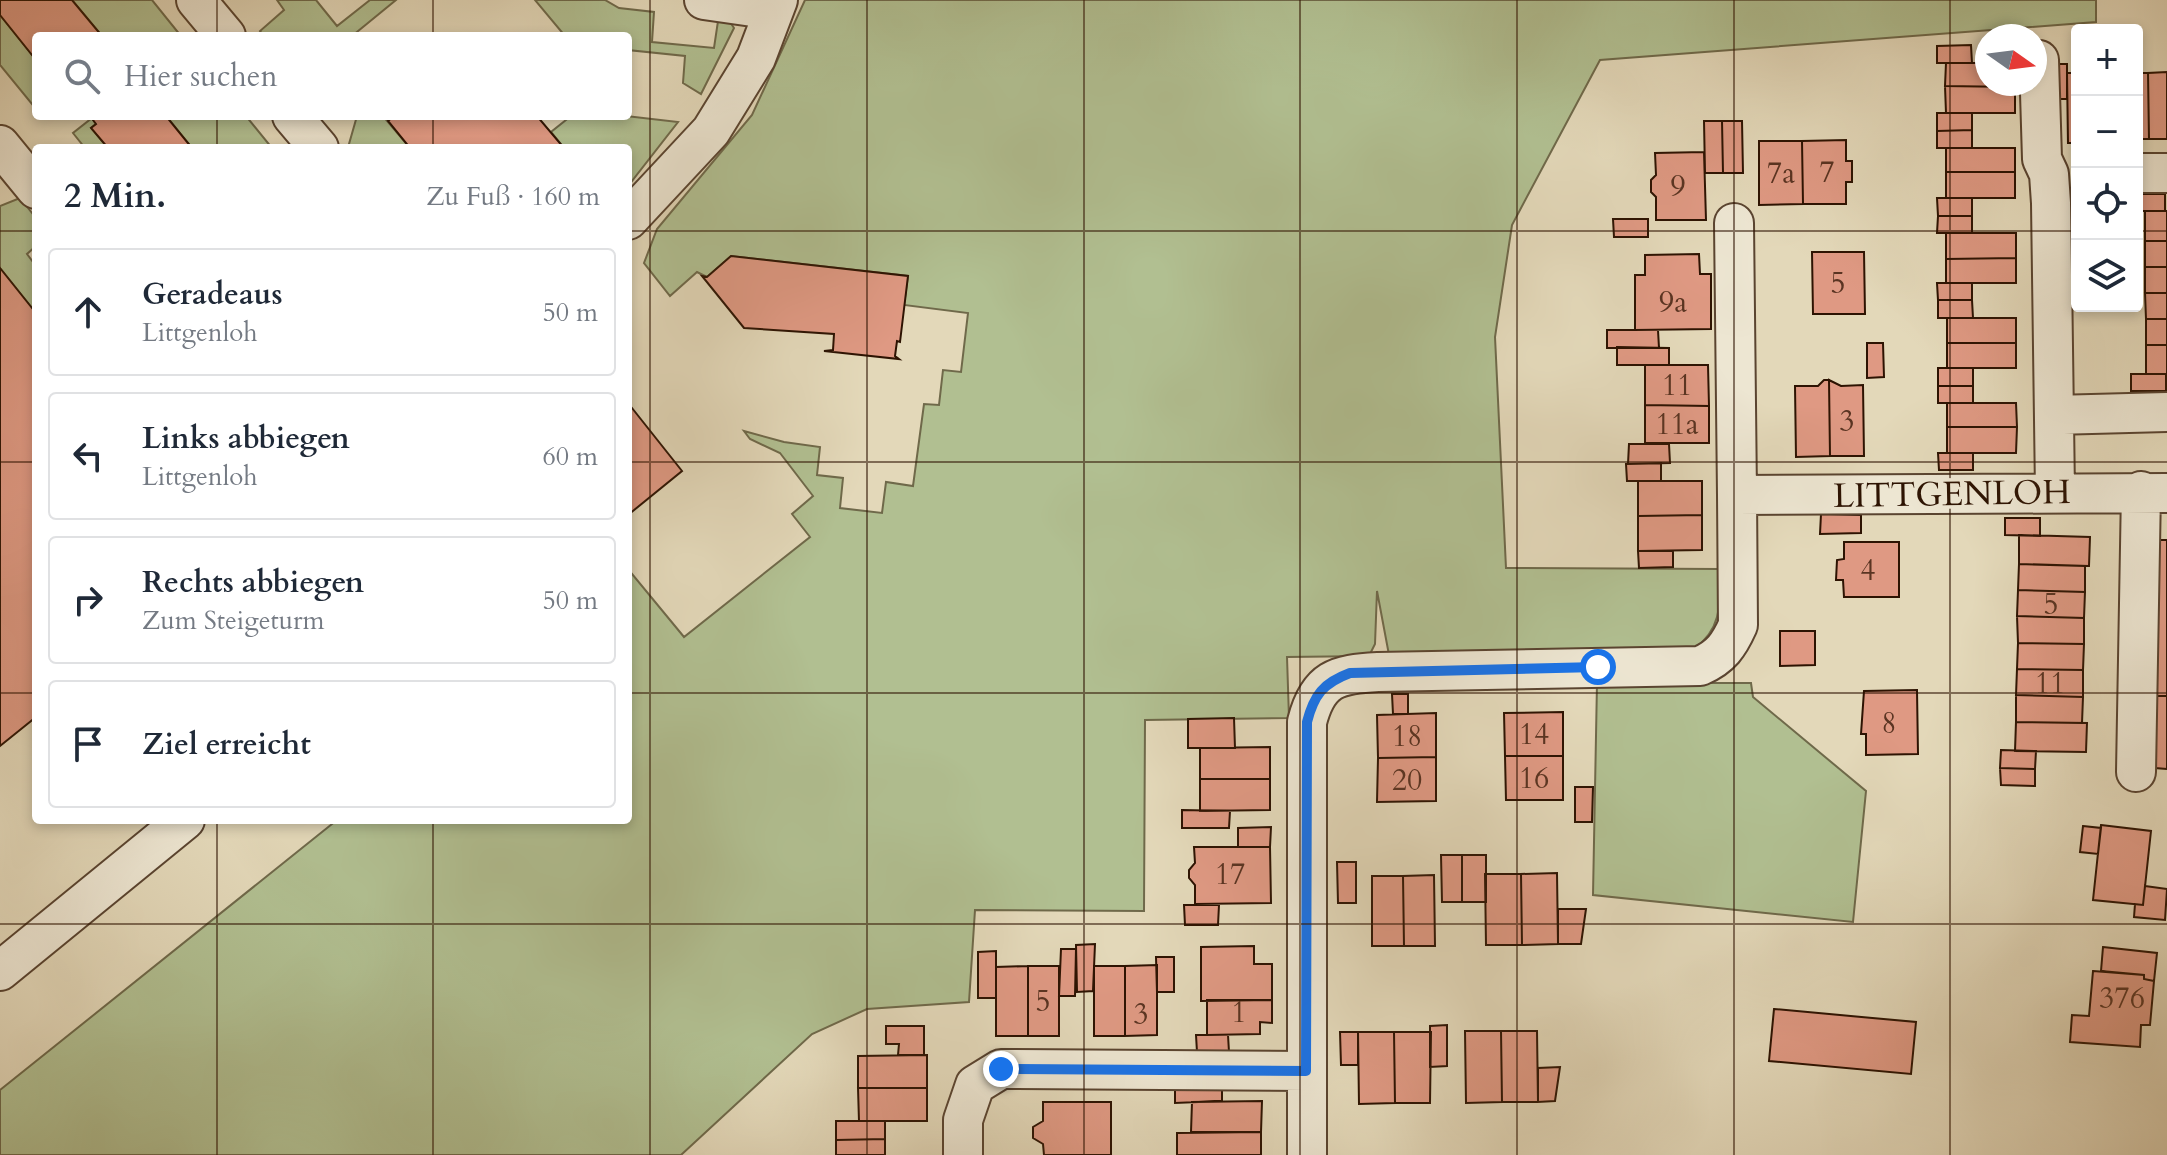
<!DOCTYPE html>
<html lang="de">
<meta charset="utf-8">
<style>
body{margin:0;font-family:Cardo,serif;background:#f2f2f3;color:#1f2937}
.controls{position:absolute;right:24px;top:24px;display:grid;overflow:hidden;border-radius:8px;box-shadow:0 4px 12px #0003}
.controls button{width:72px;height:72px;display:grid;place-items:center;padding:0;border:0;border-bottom:2px solid #e0e1e3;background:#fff;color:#1f2937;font:40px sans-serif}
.compass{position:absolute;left:1975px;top:24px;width:72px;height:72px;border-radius:50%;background:#fff;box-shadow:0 4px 12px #0003;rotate:104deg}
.stop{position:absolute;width:24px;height:24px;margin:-18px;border:6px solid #1a73e8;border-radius:50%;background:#fff}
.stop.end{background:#1a73e8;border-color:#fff;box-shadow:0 2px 8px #0008}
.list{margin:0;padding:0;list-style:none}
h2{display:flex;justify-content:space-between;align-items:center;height:104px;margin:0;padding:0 32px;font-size:34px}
h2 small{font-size:26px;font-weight:400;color:#747a83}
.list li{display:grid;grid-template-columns:52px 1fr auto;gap:24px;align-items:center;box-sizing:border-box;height:128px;margin:0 16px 16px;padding:0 16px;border:2px solid #e0e1e3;border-radius:8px}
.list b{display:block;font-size:30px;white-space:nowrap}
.list p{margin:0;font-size:26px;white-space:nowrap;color:#747a83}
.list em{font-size:26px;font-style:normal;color:#747a83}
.icon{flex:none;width:44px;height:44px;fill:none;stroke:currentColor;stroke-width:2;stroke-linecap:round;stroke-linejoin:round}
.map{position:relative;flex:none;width:2167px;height:1155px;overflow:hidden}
.search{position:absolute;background:#fff;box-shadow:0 4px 12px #0003;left:32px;top:32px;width:600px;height:88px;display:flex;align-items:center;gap:20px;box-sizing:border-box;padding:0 28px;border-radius:8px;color:#747a83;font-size:30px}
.panel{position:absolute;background:#fff;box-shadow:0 4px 12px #0003;left:32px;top:144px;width:600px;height:680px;border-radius:8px}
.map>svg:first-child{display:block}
.green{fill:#b1bf91;stroke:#6f694a;stroke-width:2}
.building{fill:#df9983;stroke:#2d1302;stroke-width:2}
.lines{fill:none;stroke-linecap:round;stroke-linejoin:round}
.minor-casing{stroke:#5a4430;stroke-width:42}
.minor{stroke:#ede6d2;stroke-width:38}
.route{stroke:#1a73e8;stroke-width:10}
.grid{fill:none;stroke:#2d1302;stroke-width:2;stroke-opacity:0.55}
.labels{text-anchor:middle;stroke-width:7;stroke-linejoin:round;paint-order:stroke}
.number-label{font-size:30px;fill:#5a3422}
.street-label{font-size:34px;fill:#2d1302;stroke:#ede6d2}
</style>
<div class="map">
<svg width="2167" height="1155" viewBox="0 0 2167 1155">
<rect width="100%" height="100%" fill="#e3d8b9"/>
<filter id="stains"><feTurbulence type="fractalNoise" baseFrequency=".0025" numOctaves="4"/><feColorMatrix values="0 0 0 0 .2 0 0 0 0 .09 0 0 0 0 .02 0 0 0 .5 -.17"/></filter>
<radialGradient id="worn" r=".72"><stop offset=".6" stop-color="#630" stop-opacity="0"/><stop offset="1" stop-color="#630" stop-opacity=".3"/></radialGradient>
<!-- green -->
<path class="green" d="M72 0H152L181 36H102Z
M277 0H316L337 26 370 0H396L352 36H264L260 31 284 10Z
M535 0H605L619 8 654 12 652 42 714 48 718 21 730 22 734 28 701 94 683 83 685 56 628 50V36H565Z
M805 0H2096V22L1600 60 1512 225 1495 337 1506 568 1720 569C1720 602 1723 628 1694 649L1389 655 1377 591 1375 644 1369 656 1287 657 1289 718 1145 720 1144 911 975 910 969 1002 867 1009 812 1034 681 1155H0V1090L337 820H628V569L684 637 810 537 792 514 813 496 780 453 750 439 744 431 784 442 820 447 817 475 843 478 840 508 882 513 886 482 913 486 924 404 939 405 943 370 961 372 968 313 904 305 908 276 731 256 707 277 697 272 670 296 644 263 657 229 752 115Z
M0 15 36 60V109L0 65Z
M166 116H246L272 148H192Z
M357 116H383L410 148H353L349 144Z
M571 116H626L678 122 628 186V148H564L551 132Z
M92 118 96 124 91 128 108 148H85L73 133Z
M20 198 36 218V246L27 254 36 266V313L0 268V206Z
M1597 683H1751L1753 697 1866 791 1853 922 1593 895Z"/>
<!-- building -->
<path class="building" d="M0 0H72L102 36H36V60L0 15Z
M1971 45 1972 63H1937V46Z
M1946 63H1987V84H2015V87L1945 86Z
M2050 64H2067V99H2050Z
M2167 72V139H2149L2148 73Z
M2067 73H2077V143H2068Z
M2137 73H2148L2149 139H2137Z
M1945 86 2015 87V113H1946Z
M1937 113H1972V130L1937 131Z
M90 116H166L192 148H108L91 128 96 124Z
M394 116H537L564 148H410L388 121Z
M1704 121H1722L1723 173H1705Z
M1722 121H1742L1743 173H1723Z
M1972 130V148H1937V131Z
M1846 140V161H1852V182H1846V204H1803L1802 141Z
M1759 141H1802L1803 204 1759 205Z
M1946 148H2015V172H1946Z
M1704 152 1706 220H1656V197L1651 192V180L1656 175 1655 153Z
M1946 172H2015V198H1946Z
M2137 194H2165V211H2137Z
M1937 198H1972V216H1938Z
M2145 211H2167V241H2145Z
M1938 216H1972V233H1937Z
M1613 219H1648V237H1614Z
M1946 233H2016V258L1946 259Z
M2145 241H2167V267H2145Z
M1812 252H1864L1865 314H1813Z
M1699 254 1700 274H1711V329L1635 330V275H1645V255Z
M731 256 908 276 900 342 897 341 895 356 899 359 824 351 833 350 834 334 744 328 702 276 707 277Z
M2016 258V283H1946V259Z
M2145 267H2167V293H2145Z
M0 268 36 313V717L0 746Z
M1937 283H1972V300H1938Z
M2145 293H2167V319H2146Z
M1938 300H1972L1973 318H1938Z
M1947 318H2016V343H1947Z
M2146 319H2167V345H2146Z
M1607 330H1658L1659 348H1607Z
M1867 343H1883L1884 377 1867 378Z
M1947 343H2016V368H1947Z
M2146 345H2167V374H2146Z
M1617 347 1669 348V365H1617Z
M1645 365H1708L1709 406 1645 405Z
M1938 368H1973V386H1938Z
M2131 374H2166V391H2131Z
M1824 380H1829L1830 456 1796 457 1795 386H1818Z
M1829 380 1841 386 1863 385 1864 456H1830Z
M1938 386H1973V403H1938Z
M628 403 682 471 628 515Z
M1947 403H2016L2017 427H1947Z
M1645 405 1709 406V443H1645Z
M1947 427H2017L2016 453H1947Z
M1629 444H1669L1670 463 1628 464Z
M1938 453H1973V470H1939Z
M1661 463V481H1627L1626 464Z
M1638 481H1702V515L1638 516Z
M1821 514 1861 515V533L1820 534Z
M1702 515V550L1638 551V516Z
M2005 518H2040V536L2005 535Z
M2019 535 2090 537 2089 566 2019 564Z
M2159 540H2167V696H2156Z
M1844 542H1899V597H1844L1843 580H1836L1837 560 1844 559Z
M1638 551H1673V567L1639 568Z
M2019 564 2085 566V592L2018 590Z
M2018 590 2085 592 2084 618 2017 616Z
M2017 616 2084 618V644L2018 643Z
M1780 631H1815V665L1780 666Z
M2018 643 2084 644 2083 670 2017 669Z
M2017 669 2083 670V697L2016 695Z
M1917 690 1918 754 1866 755V734H1861L1864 691Z
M1392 694H1408V714H1393Z
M2016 695 2083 697 2082 723 2016 722Z
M2156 696H2167V769L2155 768Z
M1563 712V756H1505L1504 713Z
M1436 713V757L1378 758 1377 715Z
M1234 718 1235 748H1188V719Z
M2016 722 2087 723 2086 752 2015 751Z
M1270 747V779H1200V748Z
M2001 750 2036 751 2035 769 2000 768Z
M1505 756H1563V800H1506Z
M1436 757V801L1377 802 1378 758Z
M2000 768 2035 769V786L2001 785Z
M1200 779H1270V810L1200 811Z
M1575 787H1593L1592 822H1575Z
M1182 810 1230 811 1229 828H1182Z
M2101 825 2151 831 2143 905 2093 900Z
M2083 826 2101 828 2098 854 2080 852Z
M1271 827 1270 847H1238V828Z
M1194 847H1270L1271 903 1195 904V885L1189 878V870L1195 863Z
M1441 855H1462V902H1442Z
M1462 855H1486V902H1462Z
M1337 862H1356V903H1338Z
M1557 873 1558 944 1522 945 1521 874Z
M1485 874H1521L1522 945H1486Z
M1434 875 1435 946H1404L1403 876Z
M1372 876H1403L1404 946H1372Z
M2145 886 2167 889 2165 920 2134 917 2135 904 2143 905Z
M1184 905H1219L1218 925H1185Z
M1558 909H1586L1581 944H1558Z
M1095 944 1093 991 1077 992 1076 945Z
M1254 946V964H1272V1000L1201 1001V947Z
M2103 947 2157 953 2154 981 2144 979V975L2101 971Z
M1061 949H1076L1075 996H1059Z
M996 951V998H978V952Z
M1156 957H1174V992H1157Z
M1157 965V1035L1125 1036V966Z
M1028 966H1059V1036H1028Z
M1028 966V1036H996V967Z
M1094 966H1125V1036H1094Z
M2093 971 2144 975V979L2154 981 2150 1025H2141L2140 1047 2070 1042 2072 1015 2089 1016Z
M1207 1000H1272V1023L1260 1022V1034L1207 1035Z
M1774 1009 1916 1022 1911 1074 1769 1061Z
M1447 1025V1066L1430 1067V1026Z
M886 1026H924V1055H898L899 1044H886Z
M1465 1031H1501L1502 1102 1466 1103Z
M1501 1031H1537L1538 1102H1502Z
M1340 1032H1358V1065H1341Z
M1358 1032H1394L1395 1103 1359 1104Z
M1394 1032H1431L1430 1103H1395Z
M1196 1035H1228L1229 1052H1197Z
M927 1055V1088H858V1056Z
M1560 1067 1555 1101 1538 1102V1068Z
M1175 1084H1222V1101L1175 1103Z
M858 1088H927V1121H859Z
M1262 1101 1261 1132H1191L1192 1102Z
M1043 1102H1111V1155H1044L1043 1144 1033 1138V1127L1043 1121Z
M836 1121H885V1139L836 1140Z
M1261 1132V1155H1177V1133Z
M885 1139V1155H836V1140Z"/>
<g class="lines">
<!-- minor casing -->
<g class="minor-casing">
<path id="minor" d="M196 0 226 36
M704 0 774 10
M2039 60 2042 159 2049 174 2051 203 2055 492
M292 116 319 148
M0 145 36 189
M2137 173H2167
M628 220 711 131 756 58 778 0
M1734 223 1737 495
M2054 415 2167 412
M2136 772 2141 491
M0 971 185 820
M963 1155V1120L975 1085 1001 1069 1306 1071
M1307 1155V722C1318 679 1336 674 1378 672L1700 666C1721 657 1729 645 1738 625L1737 495 2167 493"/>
</g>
<!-- minor -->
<use href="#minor" class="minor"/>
</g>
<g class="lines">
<!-- route -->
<path class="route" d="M1001 1069 1306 1071 1307 722C1314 695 1323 683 1350 673L1598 667"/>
</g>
<!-- grid -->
<path class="grid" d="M217 0V36M433 0V36M650 0V1155M867 0V1155M1084 0V1155M1300 0V1155M1517 0V1155M1734 0V1155M1950 0V1155M217 116V148M433 116V148M0 231H36M628 231H2077M2137 231H2167M0 462H36M628 462H2167M0 693H36M628 693H2167M217 820V1155M433 820V1155M0 924H2167"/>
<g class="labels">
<!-- number labels -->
<g class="number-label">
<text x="1827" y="182">7</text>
<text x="1781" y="183">7a</text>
<text x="1678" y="196">9</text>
<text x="1838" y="293">5</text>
<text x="1673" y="312">9a</text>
<text x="1677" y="395">11</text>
<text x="1847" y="431">3</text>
<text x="1677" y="434">11a</text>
<text x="1868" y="580">4</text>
<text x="2051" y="614">5</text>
<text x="2050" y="693">11</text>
<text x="1889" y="733">8</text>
<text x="1534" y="744">14</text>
<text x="1407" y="746">18</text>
<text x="1534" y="788">16</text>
<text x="1407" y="790">20</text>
<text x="1230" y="884">17</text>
<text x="2122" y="1008">376</text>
<text x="1043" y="1011">5</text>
<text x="1239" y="1022">1</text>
<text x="1141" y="1024">3</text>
</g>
<!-- street labels -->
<g class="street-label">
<text transform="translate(1952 493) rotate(-1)" y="12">LITTGENLOH</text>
</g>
</g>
<rect width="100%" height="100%" filter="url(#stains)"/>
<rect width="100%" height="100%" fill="url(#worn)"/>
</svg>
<div class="controls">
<button>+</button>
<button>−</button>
<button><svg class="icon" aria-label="locate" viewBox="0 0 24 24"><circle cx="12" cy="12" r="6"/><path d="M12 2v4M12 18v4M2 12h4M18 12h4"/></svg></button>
<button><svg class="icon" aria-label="layers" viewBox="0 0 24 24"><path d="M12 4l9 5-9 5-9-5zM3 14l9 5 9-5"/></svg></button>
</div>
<svg class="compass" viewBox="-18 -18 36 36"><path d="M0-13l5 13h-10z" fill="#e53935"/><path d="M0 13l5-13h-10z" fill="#747a83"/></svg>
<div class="stop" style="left:1598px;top:667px"></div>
<div class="stop end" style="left:1001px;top:1069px"></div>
<div class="search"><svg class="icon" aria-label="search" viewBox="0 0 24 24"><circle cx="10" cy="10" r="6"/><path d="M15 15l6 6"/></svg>Hier suchen</div>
<section class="panel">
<h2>2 Min.<small>Zu Fuß · 160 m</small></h2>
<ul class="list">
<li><svg class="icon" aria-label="ahead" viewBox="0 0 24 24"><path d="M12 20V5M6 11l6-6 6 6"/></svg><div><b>Geradeaus</b><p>Littgenloh</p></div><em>50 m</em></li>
<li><svg class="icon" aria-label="left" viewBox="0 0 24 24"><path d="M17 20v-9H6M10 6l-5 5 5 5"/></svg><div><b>Links abbiegen</b><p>Littgenloh</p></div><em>60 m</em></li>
<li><svg class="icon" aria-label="right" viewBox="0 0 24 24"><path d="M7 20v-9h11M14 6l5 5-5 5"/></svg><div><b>Rechts abbiegen</b><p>Zum Steigeturm</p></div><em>50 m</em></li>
<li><svg class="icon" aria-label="arrive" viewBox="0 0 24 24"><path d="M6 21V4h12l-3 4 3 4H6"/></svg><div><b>Ziel erreicht</b></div></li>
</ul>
</section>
</div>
